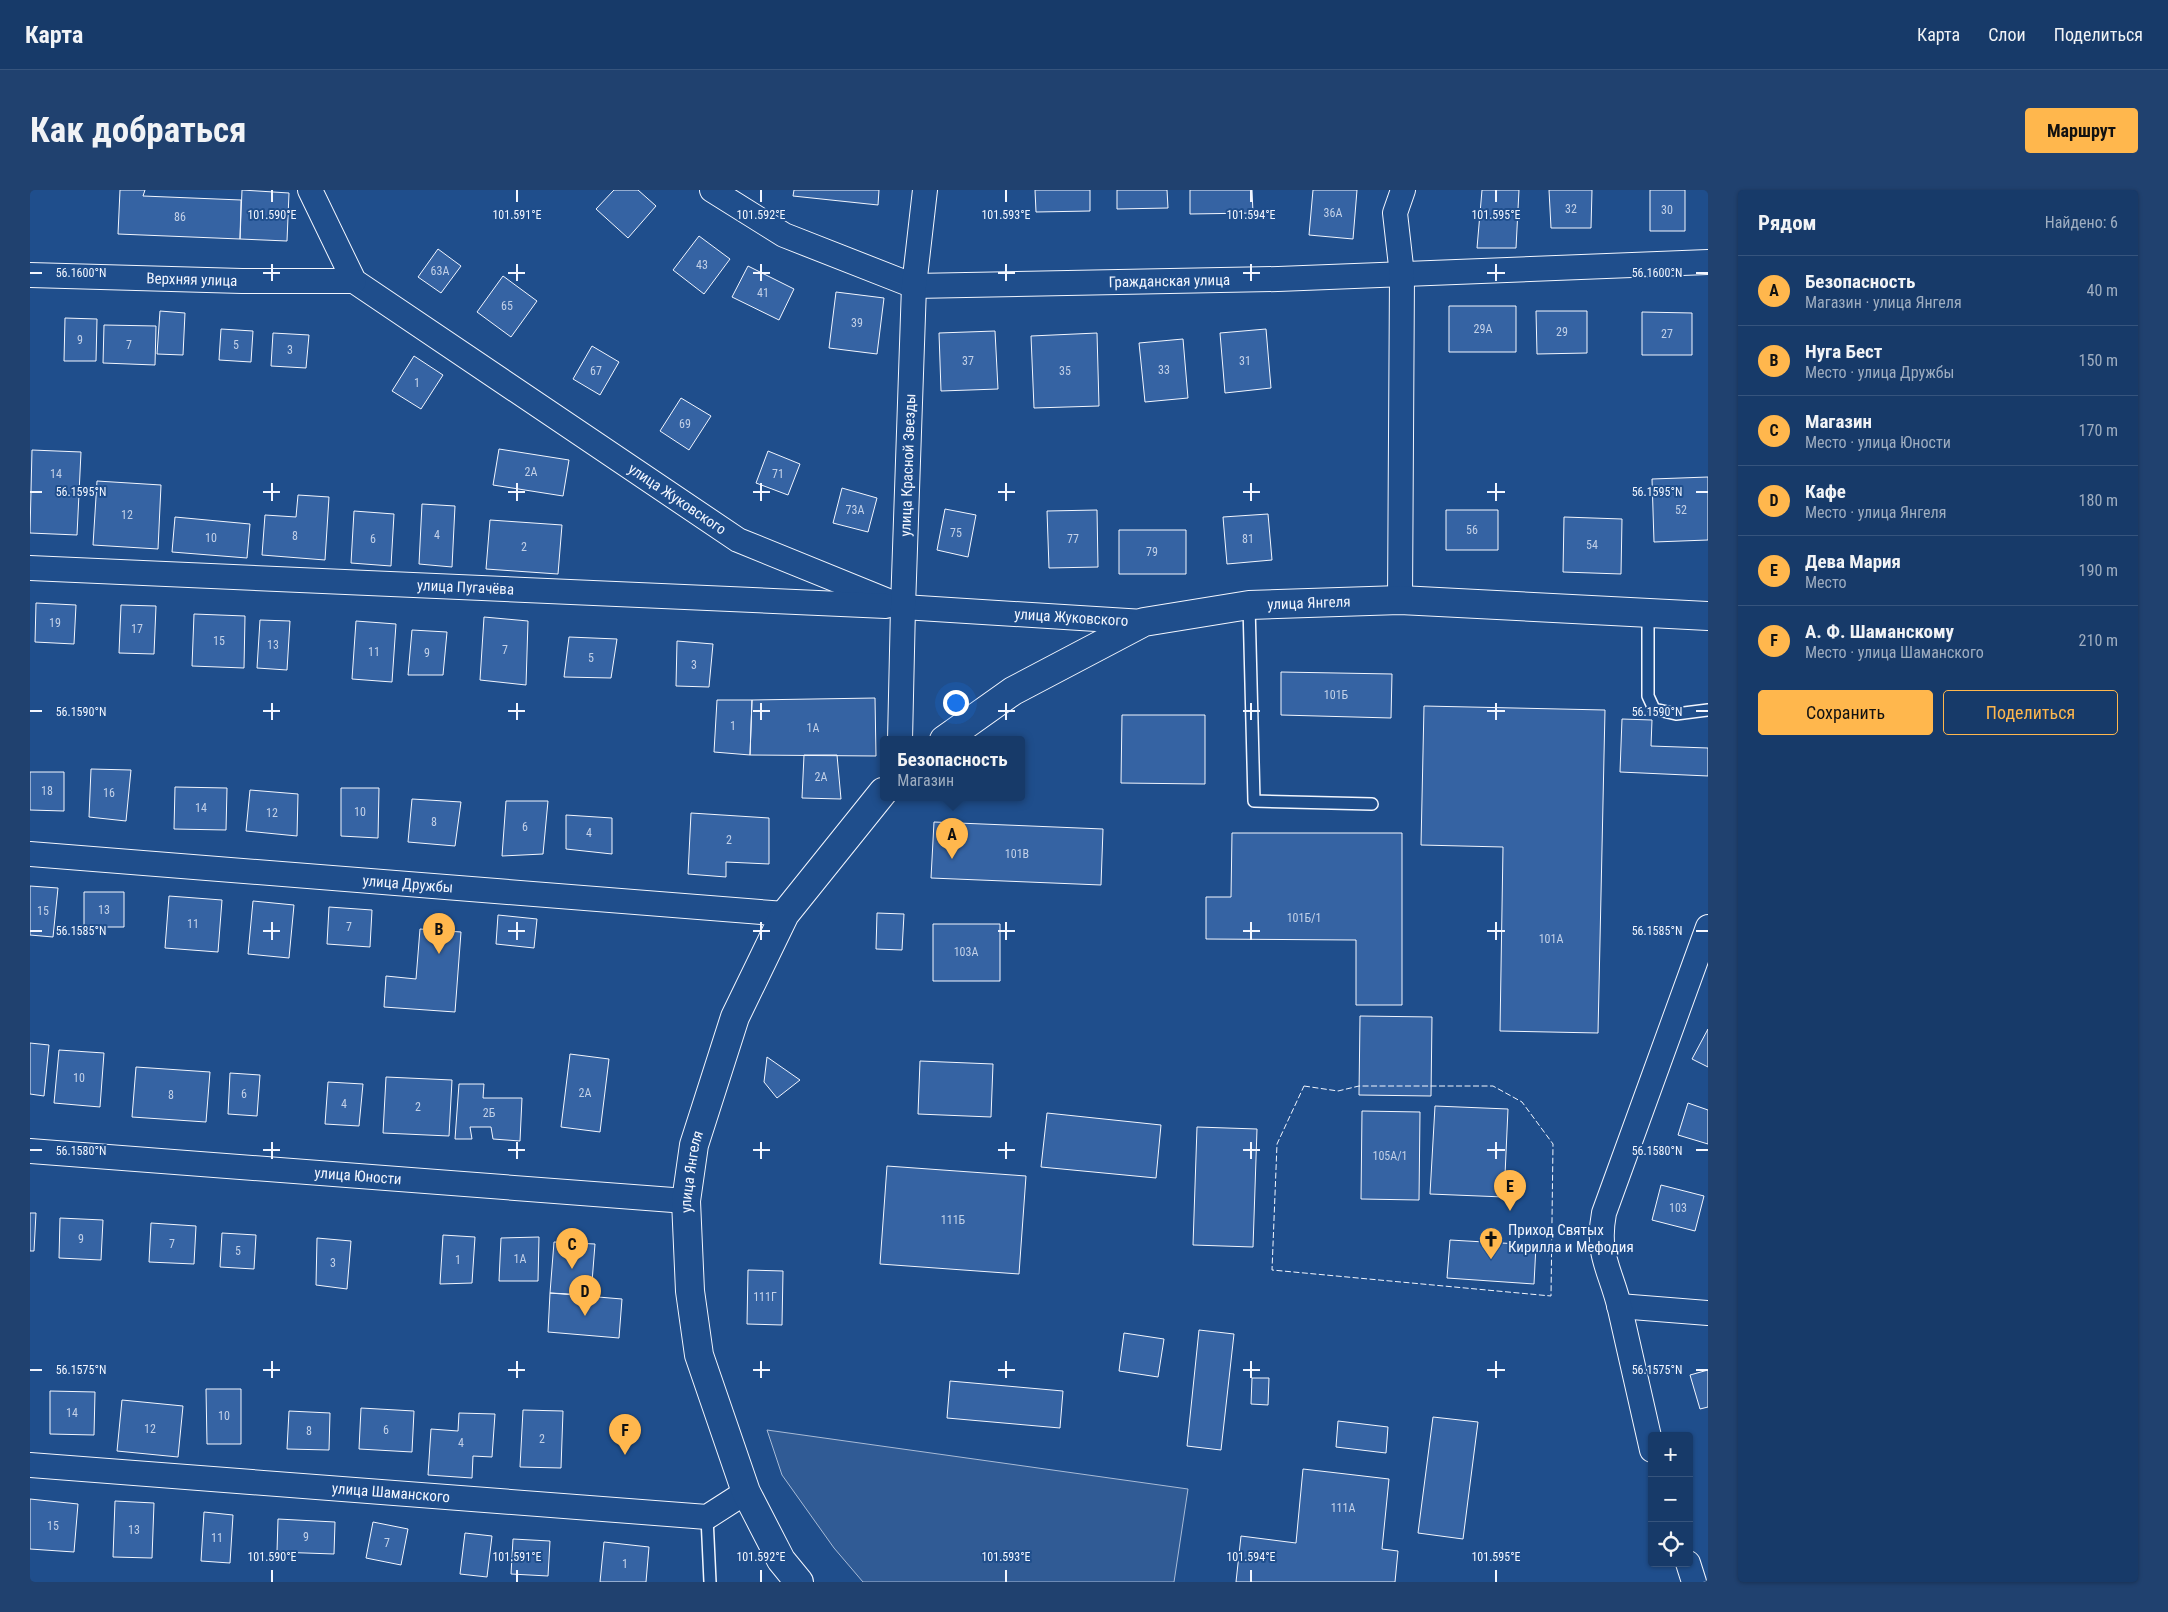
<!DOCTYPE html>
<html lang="ru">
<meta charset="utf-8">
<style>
body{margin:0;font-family:"Roboto Condensed",sans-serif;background:#20416f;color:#f1f3f6}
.controls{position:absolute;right:15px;bottom:15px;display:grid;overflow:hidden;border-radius:5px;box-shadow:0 1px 4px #0004}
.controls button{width:45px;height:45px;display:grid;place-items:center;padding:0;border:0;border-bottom:1px solid #36547d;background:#173a69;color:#f1f3f6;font:25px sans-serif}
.you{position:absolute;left:925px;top:512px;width:18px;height:18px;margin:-12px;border:4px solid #fff;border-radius:50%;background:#1a73e8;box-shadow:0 0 0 8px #1a73e833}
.badge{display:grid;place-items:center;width:32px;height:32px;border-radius:50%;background:#ffb74d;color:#111;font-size:16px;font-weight:700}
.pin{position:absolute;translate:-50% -41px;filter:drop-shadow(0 1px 2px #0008)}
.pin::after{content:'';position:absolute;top:26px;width:18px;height:15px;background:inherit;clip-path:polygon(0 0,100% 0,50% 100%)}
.popup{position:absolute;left:850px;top:546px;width:145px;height:65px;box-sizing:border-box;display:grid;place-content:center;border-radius:5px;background:#173a69;filter:drop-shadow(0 1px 4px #0005);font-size:16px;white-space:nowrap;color:#9eadc0}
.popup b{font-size:19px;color:#f1f3f6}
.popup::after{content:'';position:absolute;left:50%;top:100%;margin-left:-10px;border:10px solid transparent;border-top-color:#173a69}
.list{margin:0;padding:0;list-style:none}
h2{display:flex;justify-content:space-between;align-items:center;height:65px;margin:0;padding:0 20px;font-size:21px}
h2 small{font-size:16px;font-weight:400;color:#9eadc0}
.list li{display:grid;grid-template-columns:32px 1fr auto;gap:15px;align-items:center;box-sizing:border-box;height:70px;padding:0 20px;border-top:1px solid #36547d}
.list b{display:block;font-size:19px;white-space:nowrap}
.list p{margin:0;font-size:16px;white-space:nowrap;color:#9eadc0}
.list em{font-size:16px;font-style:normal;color:#9eadc0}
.actions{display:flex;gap:10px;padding:15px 20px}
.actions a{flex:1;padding:11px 0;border:1px solid #ffb74d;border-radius:5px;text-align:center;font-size:18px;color:#ffb74d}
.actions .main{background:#ffb74d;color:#111}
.icon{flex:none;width:28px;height:28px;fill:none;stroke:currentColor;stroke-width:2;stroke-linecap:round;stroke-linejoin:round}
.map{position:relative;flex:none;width:1678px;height:1392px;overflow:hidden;border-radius:5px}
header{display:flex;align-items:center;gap:30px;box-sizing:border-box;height:70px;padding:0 25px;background:#173a69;border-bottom:1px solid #36547d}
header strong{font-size:24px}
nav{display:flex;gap:28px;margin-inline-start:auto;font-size:18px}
.intro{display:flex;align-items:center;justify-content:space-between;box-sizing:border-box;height:120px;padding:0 30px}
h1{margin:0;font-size:35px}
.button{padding:12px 22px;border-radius:5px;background:#ffb74d;color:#111;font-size:18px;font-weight:700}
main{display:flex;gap:30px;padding:0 30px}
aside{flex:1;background:#173a69;border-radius:5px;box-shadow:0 1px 4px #0004}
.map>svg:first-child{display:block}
.green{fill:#305b95;stroke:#a8bbd7}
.building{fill:#3563a3;stroke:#f2f6ff}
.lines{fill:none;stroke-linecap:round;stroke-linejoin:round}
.service-casing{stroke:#f2f6ff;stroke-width:14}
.minor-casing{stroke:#f2f6ff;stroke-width:26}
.tertiary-casing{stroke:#f2f6ff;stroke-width:30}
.service{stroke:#1f4e8c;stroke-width:11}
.minor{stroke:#1f4e8c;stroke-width:24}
.tertiary{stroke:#1f4e8c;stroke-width:28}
.fence{stroke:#f2f6ff;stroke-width:1;stroke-dasharray:6 2.5;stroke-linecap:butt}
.ticks{fill:none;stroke:#f2f6ff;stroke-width:2}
.labels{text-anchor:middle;stroke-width:4;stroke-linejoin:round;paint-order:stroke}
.number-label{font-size:12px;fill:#c3d1e8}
.street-label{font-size:15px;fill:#f2f6ff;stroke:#1f4e8c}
.poi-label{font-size:15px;fill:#f2f6ff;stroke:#1f4e8c;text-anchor:start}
.ticks-label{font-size:12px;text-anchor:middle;fill:#f2f6ff;stroke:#1f4e8c;stroke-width:4;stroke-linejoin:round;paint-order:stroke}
</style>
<header>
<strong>Карта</strong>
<nav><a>Карта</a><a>Слои</a><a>Поделиться</a></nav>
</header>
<div class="intro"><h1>Как добраться</h1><a class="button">Маршрут</a></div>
<main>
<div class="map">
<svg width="1678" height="1392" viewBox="0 0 1678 1392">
<rect width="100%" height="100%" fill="#1f4e8c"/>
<!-- green -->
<path class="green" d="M737 1240 1158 1299 1144 1392H833L804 1358 752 1285Z"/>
<!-- building -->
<path class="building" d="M90 0H115L113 6 211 10 210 49 88 44Z
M212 0 259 3 257 51 210 49Z
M584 0H608L626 16 598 48 566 19Z
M764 0H849L848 15 763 6Z
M1005 0H1060V21L1006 22Z
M1087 0H1137L1138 18 1087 19Z
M1160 0H1222L1223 23 1160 24Z
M1283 0H1327L1323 49 1279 45Z
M1452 0H1489L1486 58H1447Z
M1519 0H1562L1561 38H1521Z
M1620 0H1655V41H1620Z
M669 46 700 69 674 104 643 80Z
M408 59 431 76 411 103 388 87Z
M718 76 764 99 749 130 702 107Z
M473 86 507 111 481 147 447 122Z
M806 102 854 108 847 164 799 158Z
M1419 116H1486V162H1419Z
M130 121 155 123 153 165 127 164Z
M1506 121H1557V163L1507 164Z
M1612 122 1662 123V165H1612Z
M35 128 67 129 66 171H34Z
M74 135 126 136 125 175 73 173Z
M191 139 223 141 221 172 189 170Z
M1236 139 1241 198 1195 203 1190 143Z
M965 141 968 199 911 201 909 143Z
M243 143 279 145 276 178 241 176Z
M1067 143 1069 216 1004 218 1001 146Z
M1153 149 1158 208 1115 212 1109 153Z
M562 156 589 172 570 205 543 189Z
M384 166 413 185 391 219 362 201Z
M651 208 681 226 659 260 630 241Z
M469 259 539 270 533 306 463 295Z
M2 260 51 262 47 345 0 343Z
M738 261 770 274 758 305 726 293Z
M1678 287V350L1624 352 1622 289Z
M67 291 131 295 128 359 63 355Z
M812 298 847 308 838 342 803 333Z
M268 305 299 307 295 370 232 365 235 325 266 327Z
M392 314 425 316 422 377 389 374Z
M915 319 946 325 938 367 907 360Z
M1067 320 1068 377 1019 378 1017 321Z
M1416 320H1468V360H1416Z
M324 321 364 324 361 376 321 373Z
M1238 324 1242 370 1197 374 1193 327Z
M145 327 220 334 217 368 142 362Z
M1534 327 1592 329 1591 384 1533 382Z
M460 330 532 335 528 384 456 379Z
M1089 340H1156V384H1089Z
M6 413 46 415 44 454 5 452Z
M91 415 126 416 124 464 89 463Z
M164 424 215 426 214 478 162 476Z
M454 427 498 431 496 495 450 490Z
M230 430 260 431 257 480 227 478Z
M326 431 366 434 362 492 322 489Z
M382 440 417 442 413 485H378Z
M539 447 587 449 581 488 534 487Z
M647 451 683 454 679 497 646 496Z
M1251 482 1362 484 1361 528 1251 525Z
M845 508 846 566 720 565 722 510Z
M687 510H722L720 565 684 562Z
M1394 516 1575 520 1568 843 1470 841 1473 657 1391 655Z
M1092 525H1175V594L1091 593Z
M1592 529 1622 530 1621 556 1678 558V586L1590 582Z
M774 565H807L811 609 772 608Z
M61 579 101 580 96 631 59 627Z
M0 582H34V621L0 620Z
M145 597 197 598 196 640 144 639Z
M311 598H349L348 648 311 646Z
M220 600 268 604 267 646 216 641Z
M382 609 431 612 425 656 378 652Z
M476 611H518L513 664 472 666Z
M661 623 739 628V674L696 672V687L658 684Z
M536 625 582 628V664L536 659Z
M904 632 1073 639 1071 695 901 688Z
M1202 643H1372V815H1326V750L1176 749V707H1201Z
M0 696 28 698 23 747 0 745Z
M54 702H94V737H54Z
M139 706 192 710 188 762 135 758Z
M223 711 264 715 259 768 218 764Z
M299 717 342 720 340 757 297 754Z
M847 723 874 724 872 760 846 759Z
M468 725 507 729 504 758 466 754Z
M903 734H970V791H903Z
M390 739 431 742 425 822 354 817 356 786 386 789Z
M1330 826 1402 827 1401 906 1329 905Z
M1678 839V877L1662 869Z
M0 853 19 855 14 906 0 904Z
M29 860 74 863 70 917 24 913Z
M540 864 579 869 570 942 531 937Z
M737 867 770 890 747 908 734 892Z
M890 871 963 874 961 927 888 924Z
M106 877 180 882 176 932 102 927Z
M200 883 230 885 227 926 198 924Z
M356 887 422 890 419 946 353 943Z
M298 892 333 894 329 936 295 934Z
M429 894H454L453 908H492L490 951 463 949 461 937H440L442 949H425Z
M1658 913 1678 920V954L1648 945Z
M1405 916 1478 919 1474 1007 1400 1004Z
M1332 921 1390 922 1389 1010 1331 1009Z
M1017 923 1131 935 1126 988 1011 977Z
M1167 937 1227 939 1223 1057 1163 1055Z
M857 976 996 986 989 1084 850 1074Z
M1631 995 1674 1006 1665 1041 1622 1030Z
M0 1023H6L4 1061H0Z
M30 1028 73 1030 71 1070 29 1068Z
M121 1033 166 1036 164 1074 119 1072Z
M192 1043 226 1045 224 1079 190 1077Z
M413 1045 445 1047 442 1093 410 1094Z
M509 1047 508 1091H469L471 1048Z
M287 1048 321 1051 317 1099 286 1095Z
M1420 1050 1506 1055 1504 1094 1417 1088Z
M524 1052 565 1054 561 1105 520 1103Z
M718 1080 753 1081 752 1135 717 1134Z
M520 1103 592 1109 589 1148 518 1142Z
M1169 1140 1204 1144 1191 1260 1157 1256Z
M1094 1143 1134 1149 1128 1187 1089 1181Z
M1678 1180V1217L1670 1219 1660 1185Z
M1222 1188H1239L1238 1215 1221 1214Z
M920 1191 1033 1201 1030 1238 917 1228Z
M176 1199H211V1254H177Z
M20 1201 65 1202 64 1245 20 1244Z
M92 1210 153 1216 148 1267 87 1261Z
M331 1218 384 1221 382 1262 329 1259Z
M493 1220 533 1221 531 1278 490 1277Z
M259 1221 300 1223 299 1260 257 1259Z
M429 1223 465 1224 462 1267 443 1266 442 1288 398 1285 401 1239 428 1241Z
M1403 1227 1448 1232 1433 1349 1388 1343Z
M1308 1231 1358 1237 1356 1263 1306 1257Z
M1273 1279 1359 1289 1352 1359 1368 1361 1365 1392H1206L1211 1346 1266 1353Z
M0 1309 48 1314 44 1362 0 1359Z
M85 1311 124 1313 122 1368 83 1367Z
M174 1322 203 1325 200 1373 171 1371Z
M248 1329 305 1332 304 1364 247 1362Z
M343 1332 378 1339 371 1375 336 1368Z
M435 1343 462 1346 457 1387 430 1384Z
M483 1349 520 1351 518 1386 481 1384Z
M574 1352 619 1357 616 1392H570Z"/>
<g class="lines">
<!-- service casing -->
<g class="service-casing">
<path id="service" d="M1219 415 1224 611 1342 614
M1618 423V506L1624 519 1646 524 1678 520
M677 1327 680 1392"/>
</g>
<!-- minor casing -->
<g class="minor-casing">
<g id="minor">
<path id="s1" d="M280 0 324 91 708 350 873 417 1114 432"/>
<path id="s2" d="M682 0 754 45 884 96 1248 89 1678 72"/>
<path id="s3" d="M0 85 212 91H324"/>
<path id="s4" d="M0 378 856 416"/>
<path d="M1370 410 1372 85 1365 23 1373 0"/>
<path id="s5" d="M870 550 873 417 884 96 895 0"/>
<path id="s6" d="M0 664 755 724"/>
<path id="s7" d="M0 961 656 1011"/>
<path d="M1589 1116 1678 1123"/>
<path d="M1622 1260C1611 1213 1601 1166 1590 1119 1581 1080 1566 1066 1574 1023L1678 737"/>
<path id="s8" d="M0 1275 677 1327 716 1302"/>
<path d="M1658 1373 1664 1392"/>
</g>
</g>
<!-- tertiary casing -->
<g class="tertiary-casing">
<g id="tertiary">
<path id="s9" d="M914 550 983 501 1114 432 1219 415 1370 410 1678 426"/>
<path id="s10" d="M769 1392 751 1370 716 1302 669 1165 660 1101 656 1011 664 955 705 827 755 724 853 602"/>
</g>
</g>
<!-- service -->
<use href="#service" class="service"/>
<!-- minor -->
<use href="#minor" class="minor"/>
<!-- tertiary -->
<use href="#tertiary" class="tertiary"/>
<!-- fence -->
<path class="fence" d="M1274 896 1308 901 1329 896H1463L1492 912 1523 954 1521 1106 1242 1080 1247 954Z"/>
</g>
<!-- ticks -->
<path class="ticks" d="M242 0V12M487 0V12M731 0V12M976 0V12M1221 0V12M1466 0V12M242 74V91M487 74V91M731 74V91M976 74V91M1221 74V91M1466 74V91M0 83H12M233 83H250M478 83H495M723 83H740M968 83H985M1213 83H1230M1457 83H1475M1666 83H1678M242 293V311M487 293V311M731 293V311M976 293V311M1221 293V311M1466 293V311M0 302H12M233 302H250M478 302H495M723 302H740M968 302H985M1213 302H1230M1457 302H1475M1666 302H1678M242 513V530M487 513V530M731 513V530M976 513V530M1221 513V530M1466 513V530M0 521H12M233 521H250M478 521H495M723 521H740M968 521H985M1213 521H1230M1457 521H1475M1666 521H1678M242 732V750M487 732V750M731 732V750M976 732V750M1221 732V750M1466 732V750M0 741H12M233 741H250M478 741H495M723 741H740M968 741H985M1213 741H1230M1457 741H1475M1666 741H1678M242 952V969M487 952V969M731 952V969M976 952V969M1221 952V969M1466 952V969M0 960H12M233 960H250M478 960H495M723 960H740M968 960H985M1213 960H1230M1457 960H1475M1666 960H1678M242 1171V1188M487 1171V1188M731 1171V1188M976 1171V1188M1221 1171V1188M1466 1171V1188M0 1180H12M233 1180H250M478 1180H495M723 1180H740M968 1180H985M1213 1180H1230M1457 1180H1475M1666 1180H1678M242 1380V1392M487 1380V1392M731 1380V1392M976 1380V1392M1221 1380V1392M1466 1380V1392"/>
<!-- icons -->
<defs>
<g id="church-pin" transform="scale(1.25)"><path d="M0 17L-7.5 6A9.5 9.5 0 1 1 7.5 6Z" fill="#ffb74d" stroke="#1f4e8c"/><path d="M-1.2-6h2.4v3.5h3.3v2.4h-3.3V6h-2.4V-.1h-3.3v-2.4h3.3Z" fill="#111"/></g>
</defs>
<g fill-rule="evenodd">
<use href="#church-pin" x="1461" y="1049"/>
</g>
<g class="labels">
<!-- number labels -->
<g class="number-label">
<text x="1541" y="23">32</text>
<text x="1637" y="24">30</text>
<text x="1303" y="27">36А</text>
<text x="150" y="31">86</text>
<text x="672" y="79">43</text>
<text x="410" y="85">63А</text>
<text x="733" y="107">41</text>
<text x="477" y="120">65</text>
<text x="827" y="137">39</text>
<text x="1453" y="143">29А</text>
<text x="1532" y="146">29</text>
<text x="1637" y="148">27</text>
<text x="50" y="154">9</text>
<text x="99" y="159">7</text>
<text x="206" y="159">5</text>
<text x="260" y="164">3</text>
<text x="938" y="175">37</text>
<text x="1215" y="175">31</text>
<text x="1134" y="184">33</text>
<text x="566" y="185">67</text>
<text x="1035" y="185">35</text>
<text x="387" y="197">1</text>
<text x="655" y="238">69</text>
<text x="501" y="286">2А</text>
<text x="26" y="288">14</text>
<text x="748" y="288">71</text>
<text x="825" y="324">73А</text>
<text x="1651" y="324">52</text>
<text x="97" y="329">12</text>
<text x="1442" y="344">56</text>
<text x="926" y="347">75</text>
<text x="407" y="349">4</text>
<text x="265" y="350">8</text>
<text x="181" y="352">10</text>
<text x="343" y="353">6</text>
<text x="1043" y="353">77</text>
<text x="1218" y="353">81</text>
<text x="1562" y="359">54</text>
<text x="494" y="361">2</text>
<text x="1122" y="366">79</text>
<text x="25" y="437">19</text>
<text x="107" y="443">17</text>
<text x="189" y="455">15</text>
<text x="243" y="459">13</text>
<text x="475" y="464">7</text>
<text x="344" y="466">11</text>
<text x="397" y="467">9</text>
<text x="561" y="472">5</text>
<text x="664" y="479">3</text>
<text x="1306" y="509">101Б</text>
<text x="703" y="540">1</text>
<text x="783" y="542">1А</text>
<text x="791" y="591">2А</text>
<text x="17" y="605">18</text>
<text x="79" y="607">16</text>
<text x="171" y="622">14</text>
<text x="330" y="626">10</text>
<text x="242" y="627">12</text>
<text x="404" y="636">8</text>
<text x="495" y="641">6</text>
<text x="559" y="647">4</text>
<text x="699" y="654">2</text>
<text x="987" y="668">101В</text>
<text x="74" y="724">13</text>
<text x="13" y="725">15</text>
<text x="1274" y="732">101Б/1</text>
<text x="163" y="738">11</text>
<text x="319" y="741">7</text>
<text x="1521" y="753">101А</text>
<text x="936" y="766">103А</text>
<text x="49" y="892">10</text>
<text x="555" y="907">2А</text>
<text x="214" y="908">6</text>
<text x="141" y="909">8</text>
<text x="314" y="918">4</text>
<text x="388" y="921">2</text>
<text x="459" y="927">2Б</text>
<text x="1360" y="970">105А/1</text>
<text x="1648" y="1022">103</text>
<text x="923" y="1034">111Б</text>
<text x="51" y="1053">9</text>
<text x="142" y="1058">7</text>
<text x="208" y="1065">5</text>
<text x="490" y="1073">1А</text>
<text x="428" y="1074">1</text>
<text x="303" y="1077">3</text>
<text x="735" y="1111">111Г</text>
<text x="42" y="1227">14</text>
<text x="194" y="1230">10</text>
<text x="120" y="1243">12</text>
<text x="356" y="1244">6</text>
<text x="279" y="1245">8</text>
<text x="512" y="1253">2</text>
<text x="431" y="1257">4</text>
<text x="1313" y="1322">111А</text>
<text x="23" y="1340">15</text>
<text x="104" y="1344">13</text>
<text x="276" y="1351">9</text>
<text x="187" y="1352">11</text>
<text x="357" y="1357">7</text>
<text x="595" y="1378">1</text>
</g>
<!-- street labels -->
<g class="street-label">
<text dy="5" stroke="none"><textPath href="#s3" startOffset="162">Верхняя улица</textPath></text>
<text dy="5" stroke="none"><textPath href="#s2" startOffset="480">Гражданская улица</textPath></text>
<text dy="5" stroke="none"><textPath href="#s5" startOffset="275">улица Красной Звезды</textPath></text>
<text dy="5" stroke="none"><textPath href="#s1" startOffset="491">улица Жуковского</textPath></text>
<text dy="5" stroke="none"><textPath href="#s4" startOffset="436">улица Пугачёва</textPath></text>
<text dy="5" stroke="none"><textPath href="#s9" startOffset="399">улица Янгеля</textPath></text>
<text dy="5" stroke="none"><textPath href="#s1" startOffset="911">улица Жуковского</textPath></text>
<text dy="5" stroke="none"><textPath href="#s6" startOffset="379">улица Дружбы</textPath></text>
<text dy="5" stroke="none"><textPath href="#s10" startOffset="434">улица Янгеля</textPath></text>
<text dy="5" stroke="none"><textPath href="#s7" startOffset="329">улица Юности</textPath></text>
<text dy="5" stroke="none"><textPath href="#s8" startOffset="362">улица Шаманского</textPath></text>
</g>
<!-- poi labels -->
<g class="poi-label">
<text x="1478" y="1045">Приход Святых<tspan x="1478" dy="17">Кирилла и Мефодия</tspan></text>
</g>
</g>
<g class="ticks-label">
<text x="242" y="29">101.590°E</text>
<text x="487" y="29">101.591°E</text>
<text x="731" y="29">101.592°E</text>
<text x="976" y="29">101.593°E</text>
<text x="1221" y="29">101.594°E</text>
<text x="1466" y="29">101.595°E</text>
<text x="51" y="87">56.1600°N</text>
<text x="1627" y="87">56.1600°N</text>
<text x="51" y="306">56.1595°N</text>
<text x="1627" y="306">56.1595°N</text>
<text x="51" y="526">56.1590°N</text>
<text x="1627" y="526">56.1590°N</text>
<text x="51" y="745">56.1585°N</text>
<text x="1627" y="745">56.1585°N</text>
<text x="51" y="965">56.1580°N</text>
<text x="1627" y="965">56.1580°N</text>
<text x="51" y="1184">56.1575°N</text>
<text x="1627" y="1184">56.1575°N</text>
<text x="242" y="1371">101.590°E</text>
<text x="487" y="1371">101.591°E</text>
<text x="731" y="1371">101.592°E</text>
<text x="976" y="1371">101.593°E</text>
<text x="1221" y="1371">101.594°E</text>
<text x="1466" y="1371">101.595°E</text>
</g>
</svg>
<div class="controls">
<button>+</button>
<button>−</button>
<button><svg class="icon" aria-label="locate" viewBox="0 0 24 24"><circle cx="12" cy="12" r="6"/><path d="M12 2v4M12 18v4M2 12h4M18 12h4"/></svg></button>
</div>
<div class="you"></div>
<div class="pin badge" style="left:922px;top:669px">A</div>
<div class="popup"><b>Безопасность</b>Магазин</div>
<div class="pin badge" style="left:409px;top:764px">B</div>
<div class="pin badge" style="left:542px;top:1079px">C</div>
<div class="pin badge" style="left:555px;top:1126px">D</div>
<div class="pin badge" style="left:1480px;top:1021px">E</div>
<div class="pin badge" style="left:595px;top:1265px">F</div>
</div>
<aside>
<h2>Рядом<small>Найдено: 6</small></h2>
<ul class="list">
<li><span class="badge">A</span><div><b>Безопасность</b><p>Магазин · улица Янгеля</p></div><em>40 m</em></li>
<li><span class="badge">B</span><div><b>Нуга Бест</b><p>Место · улица Дружбы</p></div><em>150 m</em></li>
<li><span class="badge">C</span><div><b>Магазин</b><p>Место · улица Юности</p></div><em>170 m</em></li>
<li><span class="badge">D</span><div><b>Кафе</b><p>Место · улица Янгеля</p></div><em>180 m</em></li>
<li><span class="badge">E</span><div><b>Дева Мария</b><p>Место</p></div><em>190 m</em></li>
<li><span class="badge">F</span><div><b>А. Ф. Шаманскому</b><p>Место · улица Шаманского</p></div><em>210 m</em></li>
</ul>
<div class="actions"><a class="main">Сохранить</a><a>Поделиться</a></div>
</aside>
</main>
